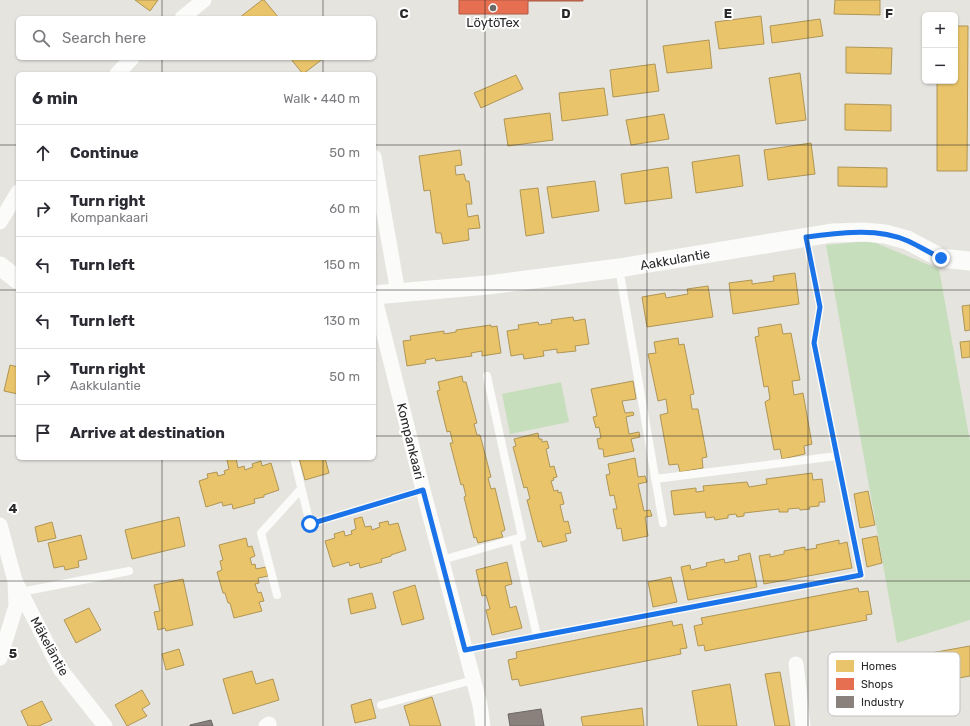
<!DOCTYPE html>
<meta charset="utf-8">
<style>
body{margin:0;font-family:Rubik,sans-serif;background:#f2f2f3;color:#2b2b33}
.controls{position:absolute;right:12px;top:12px;display:grid;overflow:hidden;border-radius:6px;box-shadow:0 1px 3px #0004}
.controls button{width:36px;height:36px;display:grid;place-items:center;padding:0;border:0;border-bottom:1px solid #e1e1e2;background:#fff;color:#2b2b33;font:20px sans-serif}
.stop{position:absolute;width:12px;height:12px;margin:-9px;border:3px solid #1a73e8;border-radius:50%;background:#fff}
.stop.end{background:#1a73e8;border-color:#fff;box-shadow:0 1px 4px #0008}
.list{margin:0;padding:0;list-style:none}
h2{display:flex;justify-content:space-between;align-items:center;height:52px;margin:0;padding:0 16px;font-size:17px}
h2 small{font-size:13px;font-weight:400;color:#7c7c81}
.list li{display:grid;grid-template-columns:26px 1fr auto;gap:12px;align-items:center;box-sizing:border-box;height:56px;padding:0 16px;border-top:1px solid #e1e1e2}
.list b{display:block;font-size:15px;white-space:nowrap}
.list p{margin:0;font-size:13px;white-space:nowrap;color:#7c7c81}
.list em{font-size:13px;font-style:normal;color:#7c7c81}
.icon{flex:none;width:22px;height:22px;fill:none;stroke:currentColor;stroke-width:2;stroke-linecap:round;stroke-linejoin:round}
.map{position:relative;flex:none;width:970px;height:726px;overflow:hidden}
.search{position:absolute;background:#fff;box-shadow:0 1px 3px #0004;left:16px;top:16px;width:360px;height:44px;display:flex;align-items:center;gap:10px;box-sizing:border-box;padding:0 14px;border-radius:6px;color:#7c7c81;font-size:15px}
.panel{position:absolute;background:#fff;box-shadow:0 1px 3px #0004;left:16px;top:72px;width:360px;height:388px;border-radius:6px}
.map>svg:first-child{display:block}
.green{fill:#c7debc}
.homes{fill:#e9c46a;stroke:#af9656}
.shops{fill:#e76f51;stroke:#ae5a45}
.industry{fill:#8a817c;stroke:#6d6763}
.lines{fill:none;stroke-linecap:round;stroke-linejoin:round}
.service{stroke:#fbfbfa;stroke-width:8}
.minor{stroke:#fbfbfa;stroke-width:15}
.tertiary{stroke:#fbfbfa;stroke-width:19}
.route{stroke:#1a73e8;stroke-width:5}
.grid{fill:none;stroke:#292929;stroke-width:1;stroke-opacity:0.55}
.poi-dot{fill:#6b6a69;stroke:#fff;stroke-width:1.5}
.labels{text-anchor:middle;stroke-width:4;stroke-linejoin:round;paint-order:stroke}
.poi-label{font-size:13px;fill:#292929;stroke:#fff}
.street-label{font-size:13px;fill:#292929;stroke:#fff}
.key{fill:#fff;stroke:#bfbfbf;stroke-width:1}
.key-label{font-size:11px;fill:#292929}
.grid-label{font-size:13px;text-anchor:middle;font-weight:bold;fill:#292929;stroke:#fff;stroke-width:4;stroke-linejoin:round;paint-order:stroke}
</style>
<div class="map">
<svg width="970" height="726" viewBox="0 0 970 726">
<rect width="100%" height="100%" fill="#e6e4df"/>
<!-- green -->
<path class="green" d="M871 241 939 269 970 441V620L897 643 826 245Z
M561 382 569 422 510 434 502 394Z"/>
<!-- homes -->
<path class="homes" d="M135 0H158L150 11Z
M262 0H264L279 18H239Z
M835 0H880V15L834 14Z
M761 16 764 44 719 49 715 22Z
M820 19 823 36 772 43 770 26Z
M955 26H968L967 171H937V81H955Z
M709 40 712 68 667 73 663 46Z
M846 47 892 48 891 74 846 73Z
M290 58H324L303 74Z
M655 64 659 91 613 97 610 70Z
M800 73 806 120 776 124 769 78Z
M516 75 523 89 481 108 474 93Z
M604 88 608 115 562 121 559 93Z
M845 104 891 105V131L845 130Z
M550 113 553 140 508 146 504 119Z
M664 114 669 139 631 145 626 120Z
M811 143 815 174 768 180 764 150Z
M460 150 462 165 455 166 456 175 464 174 466 181H469L472 204H466L468 217 478 215 480 228 468 229 469 240 443 244 441 233H436L430 190 424 191 419 156Z
M739 155 743 186 696 193 692 162Z
M668 167 672 198 625 204 621 174Z
M838 167 887 168V187L838 186Z
M595 181 599 211 552 218 547 187Z
M538 188 544 233 526 236 520 190Z
M795 273 799 304 733 314 729 283 752 280V284L774 281 773 276Z
M708 286 713 317 647 327 642 297 665 293 666 298 688 294 687 289Z
M970 305V330L965 331 962 306Z
M573 317 574 321 585 319 589 344 575 346 576 351 557 353V349L543 351 544 356 524 359 523 354 511 356 507 331 519 329 518 325 538 322 539 325 552 323 551 320Z
M781 324 783 334 791 333 800 380 792 381 794 395 803 393 812 444 804 446 805 454 782 459 780 449 774 450 765 402 770 399 768 386 764 387 755 337 759 336 758 328Z
M491 325V327L497 326 501 353 482 356V351L471 353 472 356 436 361 435 358 425 360 426 363 407 366 403 341 411 340 410 336 444 331V334L456 332V330Z
M678 338 679 345 684 344 694 394 690 395 692 409H698L707 457 702 458 703 468 680 472 678 464 669 465 660 415 668 413 666 399 658 401 648 354 656 353 654 342Z
M970 341V357L962 358 960 342Z
M10 365 18 367V394L4 391Z
M462 376 463 382H466L477 423 474 424 477 435H480L491 477 488 478 491 489 495 488 505 530 501 532 503 537 478 543 476 537 474 538 464 497 466 496 463 484 461 485 450 443H453L450 431 447 432 437 391 440 390 438 382Z
M633 381 636 399 622 401 625 413 633 412 634 415 626 417 629 434 639 432 640 437 631 439 634 451 604 457 603 449H599L597 439 601 438 599 427 596 428 593 417 597 416 591 389Z
M538 433 539 439H542V442L547 441 549 448 546 449 550 467 554 466 557 477 553 478 554 480 551 481 554 491 558 490V493L561 492 564 504 560 505 564 522 568 521 571 533 565 534 567 541 543 547 541 541 538 542 527 500 530 499 527 487 524 488 513 447 516 446 514 439Z
M232 458H236L238 468 244 466 245 470 253 467 252 464 261 461 262 466 271 463 279 490 264 495V497L254 499 255 503 233 509 232 504 223 506 222 502 206 507 199 481 208 478 207 474 217 472 218 476 225 474 224 471 229 469 227 460Z
M299 458H325L329 473 305 480Z
M635 458 638 477 645 476 647 482 638 484 644 511 650 510 652 516 645 517 648 536 623 541 621 528 617 529 613 509H617L614 495 610 496 606 475 610 474 608 464Z
M812 473 813 480 822 479 825 502H819V506L809 507 810 509 800 510 799 508 788 509V512H779V509L744 513V516L737 517 736 514 728 515V518L715 520 714 517 706 518 705 512 674 515 671 491 696 488V492L704 491 703 486 747 482 749 487 767 484 766 479Z
M868 491 875 525 860 528 854 494Z
M179 517 185 546 132 559 125 530Z
M362 517 365 527 371 526 372 530 380 527 379 523 388 521 389 525 398 523 406 550 391 555V556L381 559 382 562 360 568 359 563 350 566 349 562 333 567 325 541 335 538 334 534 344 531 345 536 352 534 351 531 356 529 354 519Z
M52 522 56 538 38 542 35 527Z
M81 535 87 559 78 561 79 567 65 570 64 566 54 568 48 543Z
M877 536 882 563 867 567 862 539Z
M246 538 248 547 252 546 255 556 250 558 252 565 255 564 256 569 266 567 268 576 258 578 259 583 255 584 258 593 261 592 264 601 259 602 262 611 234 618 230 603H228L225 593H223L217 572 222 570 220 561 223 560 219 545Z
M839 540V544L847 542 852 568 764 584 759 556 770 554V557L784 554V551L805 547V550L817 548 816 545Z
M750 553 757 587 688 600 681 567 690 565 691 570 707 566 706 563 724 559 725 563 739 560 738 556Z
M507 562 512 584 505 586 510 608 516 606 522 628 492 635 486 610 490 609 486 595 482 596 476 570Z
M671 577 677 602 653 607 648 582Z
M183 579 193 625 166 631 165 628 158 630 154 612 160 611 154 585Z
M415 585 424 619 402 625 393 592Z
M858 588 859 592 868 591 872 614 866 615 867 620 705 651 704 645 698 646 694 626 703 624 701 618Z
M372 593 376 608 351 614 348 599Z
M89 608 101 630 76 643 64 620Z
M672 621 673 626 682 624 687 648 680 649 681 654 520 686 518 679 512 680 508 660 517 658 516 652Z
M970 646V676L902 688 897 659Z
M179 649 184 665 166 670 162 654Z
M252 671 256 684 273 679 279 700 233 714 223 679Z
M780 672 790 726H775L765 674Z
M730 684 737 726H698L692 691Z
M142 690 150 704 142 709 147 716 127 726 115 705Z
M432 697 441 726H410L404 706Z
M371 699 376 718 355 723 351 705Z
M42 701 52 720 39 726H28L21 711Z
M642 708 644 726H583L581 717Z"/>
<!-- shops -->
<path class="shops" d="M459 0H583V1H528V14H459Z"/>
<!-- industry -->
<path class="industry" d="M541 709 544 726H510L508 714Z
M211 720 213 726H190V725Z"/>
<g class="lines">
<!-- service -->
<path class="service" d="M619 268 663 523
M294 458 310 524 423 490
M655 479 837 456
M515 539 537 636
M442 560 522 537 487 376
M21 592 129 571
M277 595 261 533 301 489
M465 650 861 575 814 343 820 307 806 237
M381 705 473 680"/>
<!-- minor -->
<path class="minor" d="M182 18 204 0
M117 74 132 58
M374 157 398 293
M0 222 18 192
M374 295 423 490 480 705 483 726
M0 525 15 581 16 606 0 658
M15 581 60 669 105 726
M796 664 803 726
M266 726 269 724"/>
<!-- tertiary -->
<path class="tertiary" d="M0 266 18 280
M374 295 488 285 619 268 832 233 864 232 885 234 907 240 941 258 970 261"/>
</g>
<g class="lines">
<!-- route -->
<path class="route" d="M310 524 423 490 465 650 861 575 814 343 820 307 806 237C839 233 877 227 908 241 919 246 930 253 941 258"/>
</g>
<!-- grid -->
<path class="grid" d="M162 0V18M323 0V18M485 0V726M647 0V726M808 0V726M162 58V74M323 58V74M0 145H18M374 145H970M0 290H18M374 290H970M0 436H18M374 436H970M162 458V726M323 458V726M0 581H970"/>
<!-- markers -->
<circle class="poi-dot" cx="493" cy="8" r="4"/>
<g class="labels">
<!-- poi labels -->
<g class="poi-label">
<text x="493" y="27">LöytöTex</text>
</g>
<!-- street labels -->
<g class="street-label">
<text transform="translate(675 259) rotate(-10)" y="5">Aakkulantie</text>
<text transform="translate(411 441) rotate(76)" y="5">Kompankaari</text>
<text transform="translate(50 646) rotate(61)" y="5">Mäkeläntie</text>
</g>
</g>
<!-- legend -->
<rect x="828" y="652" width="132" height="64" rx="6" class="key"/>
<rect x="836" y="660" width="18" height="12" fill="#e9c46a"/>
<rect x="836" y="678" width="18" height="12" fill="#e76f51"/>
<rect x="836" y="696" width="18" height="12" fill="#8a817c"/>
<g class="key-label">
<text x="861" y="670">Homes</text>
<text x="861" y="688">Shops</text>
<text x="861" y="706">Industry</text>
</g>
<g class="grid-label">
<text x="404" y="18">C</text>
<text x="566" y="18">D</text>
<text x="728" y="18">E</text>
<text x="889" y="18">F</text>
<text x="13" y="513">4</text>
<text x="13" y="658">5</text>
</g>
</svg>
<div class="controls">
<button>+</button>
<button>−</button>
</div>
<div class="stop" style="left:310px;top:524px"></div>
<div class="stop end" style="left:941px;top:258px"></div>
<div class="search"><svg class="icon" aria-label="search" viewBox="0 0 24 24"><circle cx="10" cy="10" r="6"/><path d="M15 15l6 6"/></svg>Search here</div>
<section class="panel">
<h2>6 min<small>Walk · 440 m</small></h2>
<ul class="list">
<li><svg class="icon" aria-label="ahead" viewBox="0 0 24 24"><path d="M12 20V5M6 11l6-6 6 6"/></svg><div><b>Continue</b></div><em>50 m</em></li>
<li><svg class="icon" aria-label="right" viewBox="0 0 24 24"><path d="M7 20v-9h11M14 6l5 5-5 5"/></svg><div><b>Turn right</b><p>Kompankaari</p></div><em>60 m</em></li>
<li><svg class="icon" aria-label="left" viewBox="0 0 24 24"><path d="M17 20v-9H6M10 6l-5 5 5 5"/></svg><div><b>Turn left</b></div><em>150 m</em></li>
<li><svg class="icon" aria-label="left" viewBox="0 0 24 24"><path d="M17 20v-9H6M10 6l-5 5 5 5"/></svg><div><b>Turn left</b></div><em>130 m</em></li>
<li><svg class="icon" aria-label="right" viewBox="0 0 24 24"><path d="M7 20v-9h11M14 6l5 5-5 5"/></svg><div><b>Turn right</b><p>Aakkulantie</p></div><em>50 m</em></li>
<li><svg class="icon" aria-label="arrive" viewBox="0 0 24 24"><path d="M6 21V4h12l-3 4 3 4H6"/></svg><div><b>Arrive at destination</b></div></li>
</ul>
</section>
</div>
